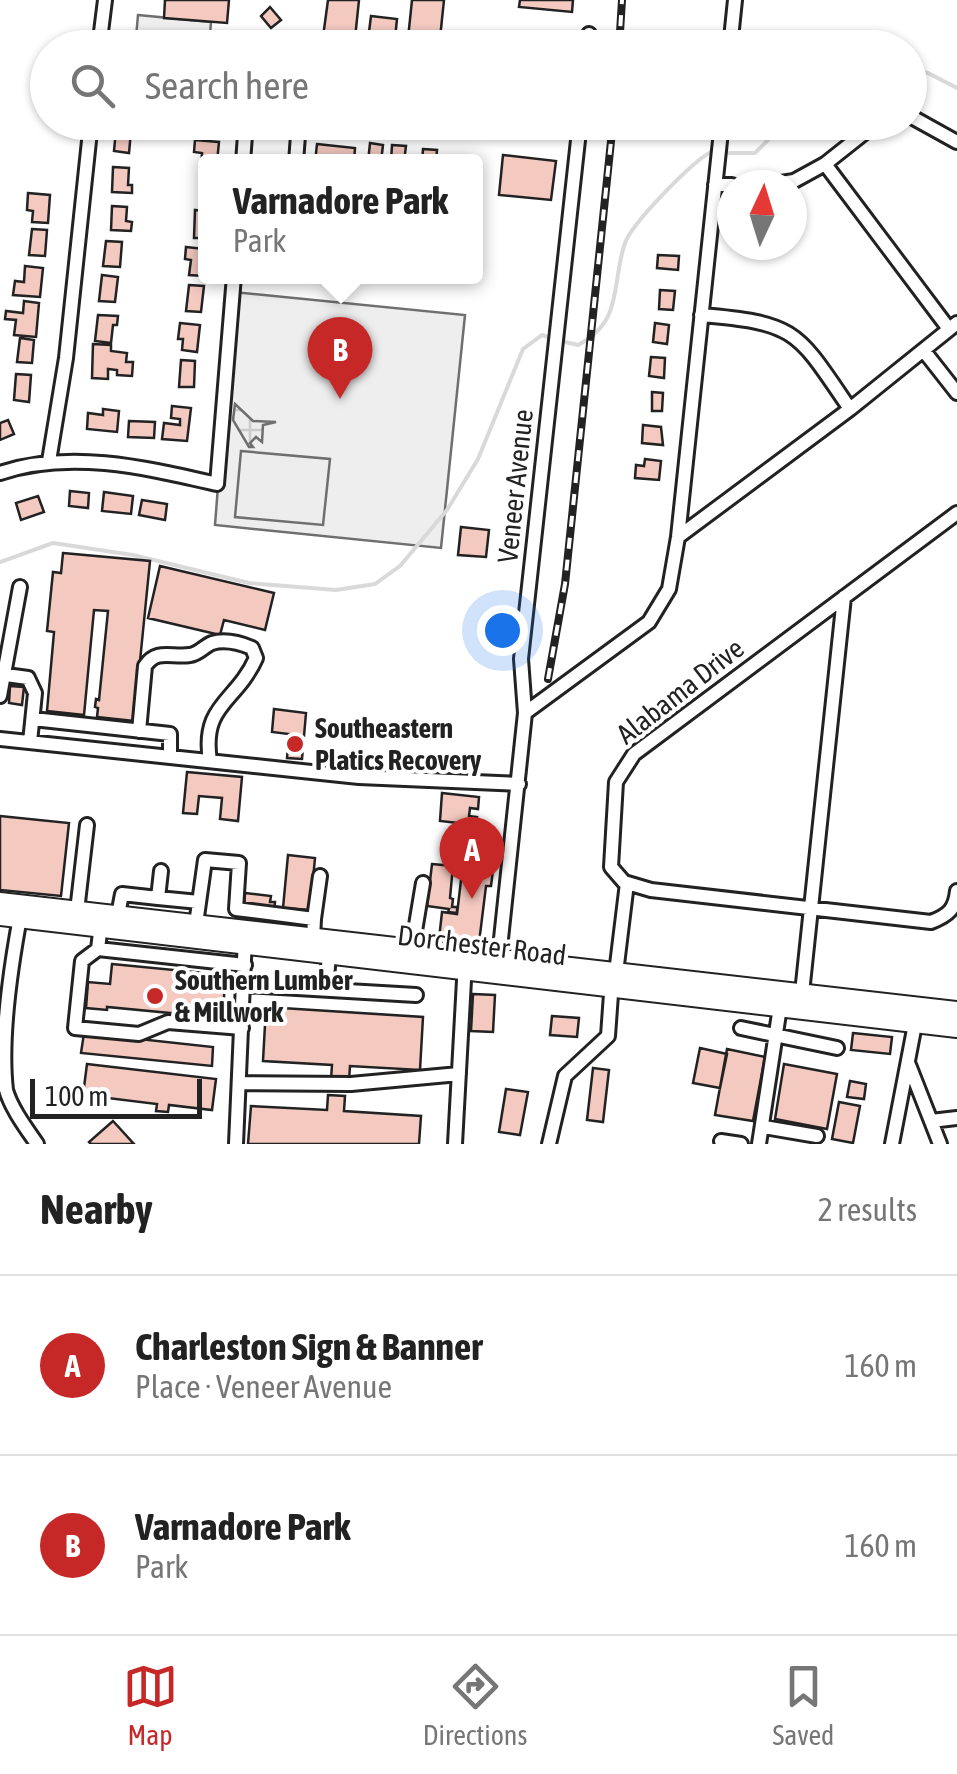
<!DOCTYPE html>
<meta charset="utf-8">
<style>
body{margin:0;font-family:"Asap Condensed",sans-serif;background:#f6f6f6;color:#222}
.compass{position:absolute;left:717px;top:170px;width:90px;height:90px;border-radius:50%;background:#fff;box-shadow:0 2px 8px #0004;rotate:4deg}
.scale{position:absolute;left:30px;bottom:25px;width:172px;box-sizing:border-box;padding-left:10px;border:5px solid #222;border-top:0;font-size:28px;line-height:35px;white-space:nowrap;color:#222;-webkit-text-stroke:8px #fff;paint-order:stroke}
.you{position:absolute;left:502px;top:630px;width:35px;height:35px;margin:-25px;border:8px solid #fff;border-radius:50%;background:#1a73e8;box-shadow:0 0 0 15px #1a73e833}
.badge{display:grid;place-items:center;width:65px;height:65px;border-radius:50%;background:#c62828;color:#fff;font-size:32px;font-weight:700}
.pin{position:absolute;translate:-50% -82px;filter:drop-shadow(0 2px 5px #0008)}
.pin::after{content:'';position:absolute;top:52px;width:35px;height:30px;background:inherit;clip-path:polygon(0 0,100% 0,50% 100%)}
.popup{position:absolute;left:198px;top:154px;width:285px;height:130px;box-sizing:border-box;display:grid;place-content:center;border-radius:10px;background:#fff;filter:drop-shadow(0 2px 8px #0005);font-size:32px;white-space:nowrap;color:#767676}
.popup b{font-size:38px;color:#222}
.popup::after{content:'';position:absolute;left:50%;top:100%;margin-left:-20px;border:20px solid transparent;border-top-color:#fff}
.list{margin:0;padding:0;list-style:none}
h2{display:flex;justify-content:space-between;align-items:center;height:130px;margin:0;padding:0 40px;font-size:42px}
h2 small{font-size:32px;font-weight:400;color:#767676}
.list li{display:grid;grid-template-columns:65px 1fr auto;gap:30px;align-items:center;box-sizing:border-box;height:180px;padding:0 40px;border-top:2px solid #e0e0e0}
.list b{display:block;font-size:38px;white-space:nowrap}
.list p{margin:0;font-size:32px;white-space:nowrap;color:#767676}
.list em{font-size:32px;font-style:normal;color:#767676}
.icon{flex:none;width:55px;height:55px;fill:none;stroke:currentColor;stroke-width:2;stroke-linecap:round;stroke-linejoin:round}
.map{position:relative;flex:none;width:957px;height:1144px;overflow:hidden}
.search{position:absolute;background:#fff;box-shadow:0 2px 8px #0004;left:30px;right:30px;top:30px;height:110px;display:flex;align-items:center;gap:25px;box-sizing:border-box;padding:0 35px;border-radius:55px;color:#767676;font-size:38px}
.sheet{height:490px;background:#fff}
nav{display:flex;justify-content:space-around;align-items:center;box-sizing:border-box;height:140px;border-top:2px solid #e0e0e0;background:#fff;font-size:28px;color:#767676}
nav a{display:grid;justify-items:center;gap:5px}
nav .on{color:#c62828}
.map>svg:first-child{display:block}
.green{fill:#eee;stroke:#6f6f6f;stroke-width:2.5}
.parking{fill:#ededed;stroke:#6f6f6f;stroke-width:2.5}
.plaza{fill:url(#plaza-grid);stroke:#6f6f6f;stroke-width:2.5}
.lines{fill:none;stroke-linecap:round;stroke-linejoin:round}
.stream{stroke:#d9d9d9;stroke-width:4}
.building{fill:#f3c9c0;stroke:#222;stroke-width:2.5}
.minor-casing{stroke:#222;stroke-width:18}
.major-casing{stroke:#222;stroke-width:22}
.minor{stroke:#fff;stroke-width:12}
.major{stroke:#fff;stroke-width:18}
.rail-casing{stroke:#222;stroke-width:8}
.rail{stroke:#fff;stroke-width:4;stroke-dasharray:11;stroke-linecap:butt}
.poi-dot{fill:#c62828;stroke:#fff;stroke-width:4}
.labels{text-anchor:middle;stroke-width:8;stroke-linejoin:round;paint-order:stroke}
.street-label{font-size:28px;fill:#222;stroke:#fff}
.poi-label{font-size:28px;font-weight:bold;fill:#222;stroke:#fff;text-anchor:start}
</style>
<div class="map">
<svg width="957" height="1144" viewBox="0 0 957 1144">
<defs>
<pattern id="plaza-grid" width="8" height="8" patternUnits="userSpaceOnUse" patternTransform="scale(2.5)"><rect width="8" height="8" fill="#ededed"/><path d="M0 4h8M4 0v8" fill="none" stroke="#cbcbcb"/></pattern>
</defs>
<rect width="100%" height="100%" fill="#fff"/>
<!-- green -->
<path class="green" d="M138 15 211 22 209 47 135 48Z
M233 292 465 315 441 548 215 525Z"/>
<!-- parking -->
<path class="parking" d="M241 451 330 459 323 525 235 517Z"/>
<!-- plaza -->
<path class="plaza" d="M235 404 253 421 276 422 263 425 262 442 256 437 250 443 253 447H249L233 420Z"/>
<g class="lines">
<!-- stream -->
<path class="stream" d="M910 69 928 73 957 88
M727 153H755L786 122
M565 342 578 345C624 321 611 284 625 243 632 223 693 161 711 152
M0 562 53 543 133 555 249 583 336 590 375 584 400 566 447 510 478 459 523 349 542 335 554 339"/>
</g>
<!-- building -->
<path class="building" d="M165 0H229L227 23 164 18Z
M328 0H359L354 48H291L292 35 323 37Z
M412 0H444L439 48H407Z
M520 0H573L572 12 519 7Z
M270 7 281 20 271 28 261 16Z
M371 16 397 19 394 48H367Z
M340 122H432L430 135 340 125Z
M116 130 131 131 129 153 114 151Z
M195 140 219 142 217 162H205V169L201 168 202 153 194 152Z
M370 143 383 145 381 162H368Z
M317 144 355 148 354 162H315Z
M392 145 406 146 404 162H391Z
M423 149 437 150 436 162H422Z
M503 155 556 161 551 200 499 195Z
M113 167 129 168 128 185H132V193L112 192Z
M28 193 50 195 48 223 32 222 33 211 27 210Z
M112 206 127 207 126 221 132 222 131 231 111 230Z
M195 210 205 211V238H194Z
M32 229 47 230 45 256 29 255Z
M106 241 122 242 120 267 103 266Z
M186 247 205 249 204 276 189 275 191 260 185 259Z
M658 255 679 256 678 270 657 268Z
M25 266 43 268 40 297 13 295 15 281 24 282Z
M102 275 118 277 115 302 99 301Z
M189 285 204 286 201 312 186 311Z
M660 290 675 291 673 310 659 309Z
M24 301 39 303 36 337 14 335 16 320 5 319 6 311 23 313Z
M98 315 118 316 117 325H113L111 343 95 341Z
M180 323 200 325 197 352 182 350 183 339H178Z
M655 323 669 325 667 344 653 342Z
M20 338 34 340 32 363 17 362Z
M93 344 111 345V351L127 353 126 362H133L132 376 117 375V370L108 369V379L92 378Z
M651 357 665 358 664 378 649 376Z
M181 360 195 361 194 387H179Z
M16 374 31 375 29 402 14 400Z
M652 392 663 393 662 411H652Z
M172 406 191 408 187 441 162 439 164 423 180 425V419L171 418Z
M103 409 119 411 117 432 87 429 88 413 103 415Z
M8 420 14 434 0 440V423Z
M129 421 155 422 154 438 128 437Z
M643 425 661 427 663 445 642 443Z
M645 459 661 461 659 480 635 478 636 465 644 466Z
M70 491 89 493 88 508 69 506Z
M104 492 133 496 131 514 102 511Z
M38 496 44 512 21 520 16 503Z
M142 500 167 504 165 520 139 515Z
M461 527 489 530 486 557 458 555Z
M63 553 150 561 134 721 97 717 98 708 95 707 96 699 99 700 108 611 94 610 84 715 47 711 54 632 47 631 53 572 61 573Z
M160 566 274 593 265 630 224 620 220 635 148 618Z
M10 686 24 687 22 705 9 703Z
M274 709 306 713 302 759 287 758 289 734 272 732Z
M187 772 242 777 238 821 220 819 222 798 199 796 197 814 183 813Z
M442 793 479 797 478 809 470 808 469 816 477 817 476 825 440 821Z
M0 816 69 823 61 896 0 890Z
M288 855 315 858 310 910 283 908Z
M464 855 489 857 488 869 493 870 491 886H486L479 943 439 939 442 912 457 914Z
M432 864 453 866 450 898 453 899 452 907H457V913L448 912 449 909 427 906Z
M245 893 271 896 270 902H275L274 911 244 908Z
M112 964 226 975 222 1018 107 1007V1010L86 1008 88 982 110 984Z
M473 994 495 995 493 1032 471 1031Z
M266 1007 423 1017 420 1070 350 1066 349 1081 331 1080 332 1065 263 1061Z
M552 1016 579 1018 577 1037 550 1035Z
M84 1033 213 1047 212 1066 81 1053Z
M853 1033 892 1037 890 1054 851 1050Z
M700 1048 727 1054 720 1088 693 1083Z
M727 1049 765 1057 753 1121 715 1115Z
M87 1064 216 1079 212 1110 169 1105 168 1112 156 1111 157 1104 83 1095Z
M784 1064 837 1074 827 1129 775 1119Z
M593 1068 609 1070 603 1122 587 1120Z
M850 1081 866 1084 864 1099 847 1097Z
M506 1089 528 1092 520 1135 499 1132Z
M328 1095 345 1096 344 1111 421 1116 419 1144H248L251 1106 327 1110Z
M839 1102 860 1106 853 1143 832 1139Z
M113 1121 134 1144H91L89 1142Z"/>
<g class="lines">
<!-- minor casing -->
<g class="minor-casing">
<path id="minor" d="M99 48 105 0
M588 48 589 34
M730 48 735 0
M910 116 957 142
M243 162 246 122
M296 162 299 122
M825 164 949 329
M715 185H732
M768 185 794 181 825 164 878 122
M701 315C797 323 797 331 850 409
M924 351 957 393
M49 461 66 358 91 122
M0 473C70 449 147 468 217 484L234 276
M957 513 634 754 616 782 611 867 624 882 651 890 931 922C949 915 955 909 957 891
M678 537 850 409 957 323
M6 675 28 678 35 693 30 742
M0 696 20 587
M525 713 649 622 669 589 678 537 722 122
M33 719 170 734V757
M139 731 145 666C157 648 172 658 190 655 199 654 204 646 212 643 225 639 240 643 252 648L256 658C236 703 201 704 210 761
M0 739 359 777 519 784
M158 898 199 902
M77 911 87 825
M21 912C11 965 0 1037 6 1090 11 1108 26 1128 37 1144
M118 915 122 894 158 898 161 871
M314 919 320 876
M101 924 98 949 82 961 75 1028 139 1034 168 1022 242 1028
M196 924 205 860 239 863 236 909 314 919 313 938
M98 949 245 965
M412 949 423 883
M498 967 525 713 521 659 580 122
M616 973 627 883
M244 985 416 995
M326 990 329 955
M802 993 844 597
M741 1028 837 1048
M909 1065 940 1144
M239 1083 351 1084 459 1074
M931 1121 957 1118
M764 1127 817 1136
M721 1141 741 1144
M236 1144 245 937
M455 1144 465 962
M549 1144 565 1076 608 1036 612 980
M759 1144 780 1007
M892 1144 916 1019"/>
</g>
<!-- major casing -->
<g class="major-casing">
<path id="major" d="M0 902 957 1011
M0 916 957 1028"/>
</g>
<!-- minor -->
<use href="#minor" class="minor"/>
<!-- major -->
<use href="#major" class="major"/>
<!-- rail casing -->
<g class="rail-casing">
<path id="rail" d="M619 48 622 0
M548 679 565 584 613 122"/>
</g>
<!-- rail -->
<use href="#rail" class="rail"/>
</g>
<!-- markers -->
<g class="poi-dot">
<circle cx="295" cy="744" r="10"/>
<circle cx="155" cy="996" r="10"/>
</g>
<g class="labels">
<!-- street labels -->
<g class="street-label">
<text transform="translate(515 486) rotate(-84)" y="10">Veneer Avenue</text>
<text transform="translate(680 691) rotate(-38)" y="10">Alabama Drive</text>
<text transform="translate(482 945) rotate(7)" y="10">Dorchester Road</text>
</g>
<!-- poi labels -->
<g class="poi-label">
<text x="315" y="738">Southeastern<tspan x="315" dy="32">Platics Recovery</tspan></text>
<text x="175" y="990">Southern Lumber<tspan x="175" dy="32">&amp; Millwork</tspan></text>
</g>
</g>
</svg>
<svg class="compass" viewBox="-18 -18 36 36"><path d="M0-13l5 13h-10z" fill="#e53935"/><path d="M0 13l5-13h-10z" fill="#767676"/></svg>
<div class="scale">100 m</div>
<div class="you"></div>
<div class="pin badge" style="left:472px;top:899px">A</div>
<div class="pin badge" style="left:340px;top:399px">B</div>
<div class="popup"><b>Varnadore Park</b>Park</div>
<div class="search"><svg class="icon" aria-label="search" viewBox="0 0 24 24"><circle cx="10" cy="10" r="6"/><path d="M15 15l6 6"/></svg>Search here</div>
</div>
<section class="sheet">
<h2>Nearby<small>2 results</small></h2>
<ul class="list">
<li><span class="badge">A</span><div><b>Charleston Sign &amp; Banner</b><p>Place · Veneer Avenue</p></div><em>160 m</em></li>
<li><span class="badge">B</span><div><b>Varnadore Park</b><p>Park</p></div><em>160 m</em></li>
</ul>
</section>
<nav>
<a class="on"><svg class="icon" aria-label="map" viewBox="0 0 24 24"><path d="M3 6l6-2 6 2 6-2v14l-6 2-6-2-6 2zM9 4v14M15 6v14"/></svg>Map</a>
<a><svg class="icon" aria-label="directions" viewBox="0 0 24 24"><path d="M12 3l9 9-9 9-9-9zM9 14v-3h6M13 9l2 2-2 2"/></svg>Directions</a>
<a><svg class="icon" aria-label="saved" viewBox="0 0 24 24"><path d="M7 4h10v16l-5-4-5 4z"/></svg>Saved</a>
</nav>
